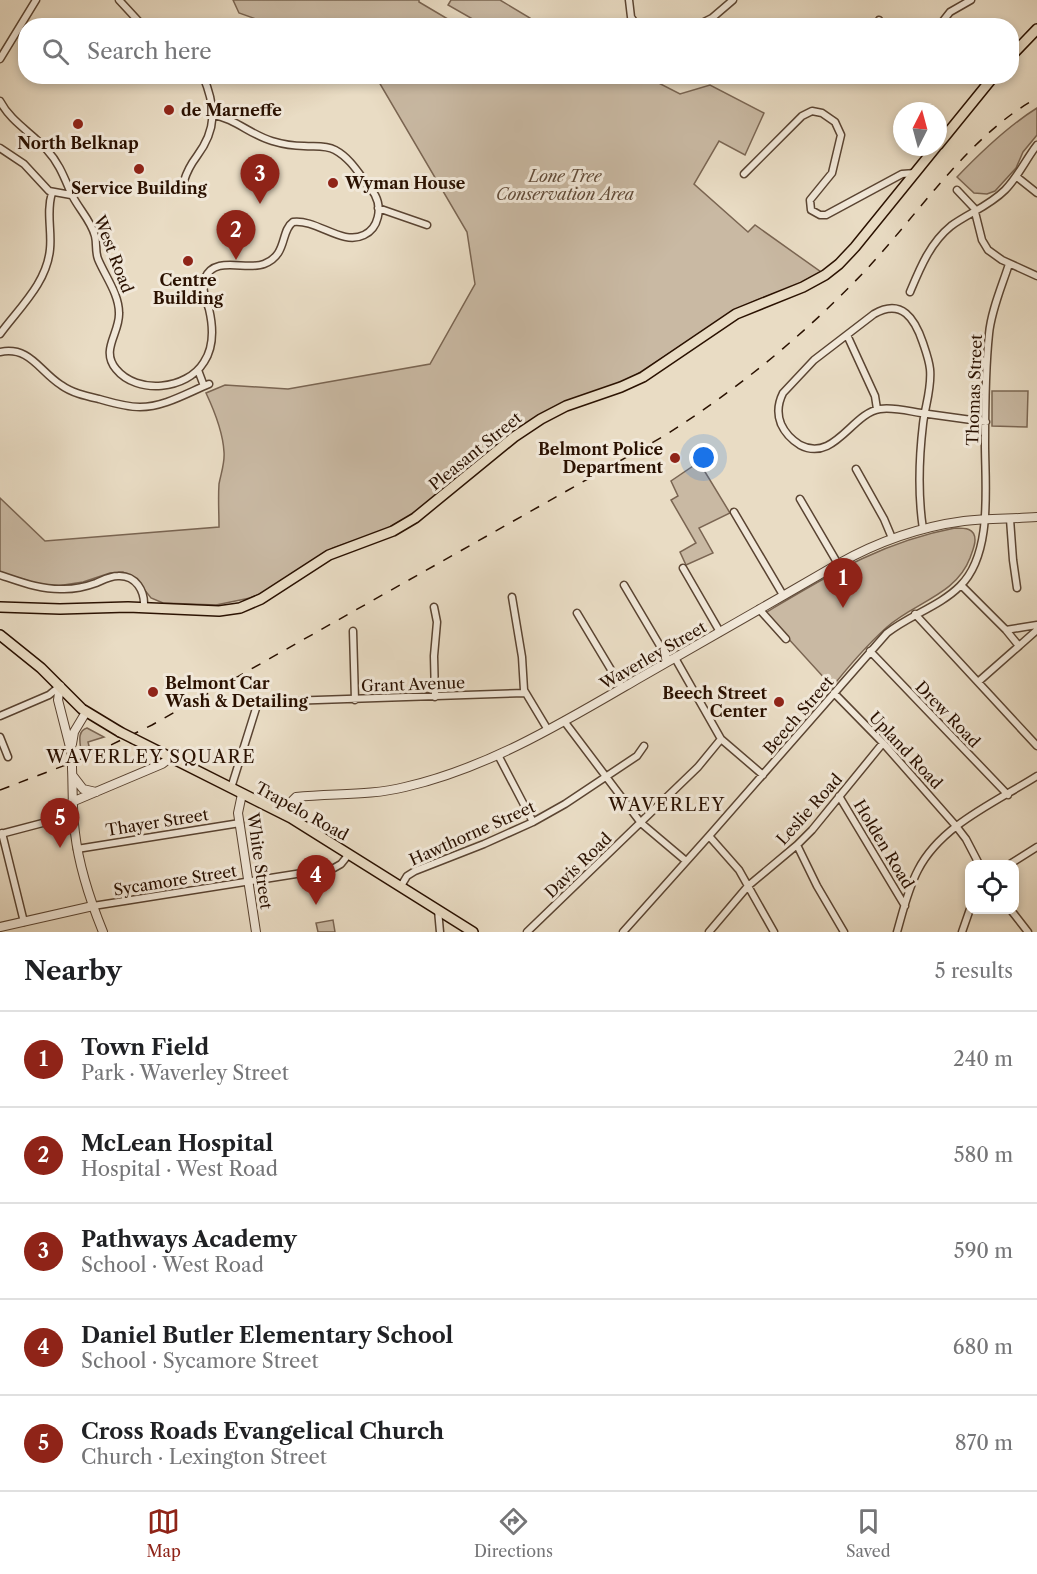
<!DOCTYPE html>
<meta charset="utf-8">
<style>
body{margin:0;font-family:"Libre Caslon Text",serif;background:#f2f2f2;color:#202124}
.controls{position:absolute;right:18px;bottom:18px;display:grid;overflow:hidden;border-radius:12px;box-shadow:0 3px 9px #0003}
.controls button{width:54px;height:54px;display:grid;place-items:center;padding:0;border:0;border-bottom:2px solid #e0e0e0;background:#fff;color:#202124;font:30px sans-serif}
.compass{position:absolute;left:893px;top:102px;width:54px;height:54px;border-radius:50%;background:#fff;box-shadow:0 3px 9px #0003;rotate:6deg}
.you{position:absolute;left:704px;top:458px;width:21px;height:21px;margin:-15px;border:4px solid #fff;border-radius:50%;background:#1a73e8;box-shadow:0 0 0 9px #1a73e833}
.badge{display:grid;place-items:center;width:39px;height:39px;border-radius:50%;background:#8f2418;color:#fff;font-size:20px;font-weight:700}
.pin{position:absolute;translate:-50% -50px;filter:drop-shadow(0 2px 3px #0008)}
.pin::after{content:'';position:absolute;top:32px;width:21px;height:18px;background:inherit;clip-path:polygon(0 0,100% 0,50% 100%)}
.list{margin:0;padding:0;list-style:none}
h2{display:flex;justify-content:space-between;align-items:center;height:78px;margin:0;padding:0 24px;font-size:26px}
h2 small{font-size:20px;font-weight:400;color:#757577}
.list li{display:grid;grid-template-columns:39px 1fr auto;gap:18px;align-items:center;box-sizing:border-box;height:96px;padding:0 24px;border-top:2px solid #e0e0e0}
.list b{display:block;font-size:22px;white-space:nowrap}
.list p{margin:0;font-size:20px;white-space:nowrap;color:#757577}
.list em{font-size:20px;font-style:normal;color:#757577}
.icon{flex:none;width:33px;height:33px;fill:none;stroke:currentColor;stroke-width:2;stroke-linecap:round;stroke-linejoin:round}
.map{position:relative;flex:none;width:1037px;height:932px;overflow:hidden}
.search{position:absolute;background:#fff;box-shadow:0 3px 9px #0003;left:18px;right:18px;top:18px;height:66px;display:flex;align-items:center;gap:15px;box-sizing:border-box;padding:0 21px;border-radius:24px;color:#757577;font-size:22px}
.sheet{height:558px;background:#fff}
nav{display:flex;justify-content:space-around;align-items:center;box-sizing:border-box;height:84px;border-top:2px solid #e0e0e0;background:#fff;font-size:16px;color:#757577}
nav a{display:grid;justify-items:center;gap:3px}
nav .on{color:#8f2418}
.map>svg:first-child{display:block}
.green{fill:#c9b9a3;stroke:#7a6552;stroke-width:1.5}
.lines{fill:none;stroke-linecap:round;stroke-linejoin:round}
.minor-casing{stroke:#5a4432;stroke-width:9}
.tertiary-casing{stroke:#5a4432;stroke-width:10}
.primary-casing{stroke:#2a1101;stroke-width:12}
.minor{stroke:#f1e8d9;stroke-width:6}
.tertiary{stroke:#f1e8d9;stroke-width:8}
.primary{stroke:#e9dcc4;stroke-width:9}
.rail{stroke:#2a1101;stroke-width:1.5;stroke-dasharray:10 10;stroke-linecap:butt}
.tertiary-bridge-casing{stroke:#5a4432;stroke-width:10;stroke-linecap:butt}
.primary-bridge-casing{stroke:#2a1101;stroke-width:12;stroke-linecap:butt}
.tertiary-bridge{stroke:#f1e8d9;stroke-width:8}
.primary-bridge{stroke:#e9dcc4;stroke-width:9}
.poi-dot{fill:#8f2418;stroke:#f1e8d9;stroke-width:2}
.labels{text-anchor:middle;stroke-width:6;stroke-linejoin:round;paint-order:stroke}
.poi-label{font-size:16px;font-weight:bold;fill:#2a1101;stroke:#f1e8d9;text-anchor:start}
.park-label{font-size:16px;font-style:italic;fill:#624c3a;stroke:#f1e8d9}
.street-label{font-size:16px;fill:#2a1101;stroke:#f1e8d9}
.neighbourhood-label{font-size:18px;letter-spacing:1.5px;fill:#2a1101;stroke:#f1e8d9}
</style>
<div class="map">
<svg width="1037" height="932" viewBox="0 0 1037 932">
<rect width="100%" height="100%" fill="#e9dcc4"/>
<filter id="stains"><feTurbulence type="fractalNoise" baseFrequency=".00333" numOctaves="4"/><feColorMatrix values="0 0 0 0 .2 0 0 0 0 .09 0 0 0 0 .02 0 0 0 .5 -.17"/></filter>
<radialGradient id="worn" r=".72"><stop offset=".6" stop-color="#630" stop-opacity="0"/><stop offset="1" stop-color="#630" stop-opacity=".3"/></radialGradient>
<!-- green -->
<path class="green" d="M233 0H419V2L458 25H273L239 13Z
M451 0H500L530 18 526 25H483L448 5Z
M376 77H647L680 94 710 85 764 113 745 155 719 141 694 184 748 232 755 225 821 272 795 286 757 300 734 311 630 379 539 415 512 434 418 511 385 530 333 548 265 592 250 598 216 605 163 603 151 598 136 579 123 572 110 573 83 582 57 586 41 585 0 572V498L45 541 219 527C219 512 218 499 219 484 221 473 225 463 224 452 223 433 214 410 206 393L225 385 288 389 430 364 475 284 467 232Z
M1037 108V135L1023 152 1016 168 995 191 987 194 974 193 957 177C981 152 1008 126 1037 108Z
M992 391H1028L1027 427 992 426Z
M699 462 730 513 699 528 713 553 686 565 680 552 696 543 671 500 678 496 671 481Z
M955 528C965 528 975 528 975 540 975 546 972 552 970 558 956 595 915 602 887 627 866 646 847 668 829 691L824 685 827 681 765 613C829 575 881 542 955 528Z
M87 728 104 737 88 742 89 746 81 751C80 742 77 731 87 728Z
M333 920 335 932H318L316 923Z"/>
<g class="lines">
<!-- minor casing -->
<g class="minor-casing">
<path id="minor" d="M119 0 143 26
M629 0 631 17 637 26
M879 20 880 26
M696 26 712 18 733 0
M939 26 950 12 971 0
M0 59 36 0
M0 101C11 122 31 132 47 150 59 163 64 177 71 193 77 207 91 220 95 236 97 244 95 251 98 259 105 276 119 294 119 313 120 333 100 350 116 369 137 395 187 390 204 362 214 347 213 326 209 309 206 299 201 289 205 278 215 255 246 271 264 264 288 255 280 231 293 222 317 219 342 246 364 235 379 228 382 208 375 195 372 190 367 185 364 180 356 169 348 157 335 150 325 145 315 147 304 146 293 146 282 144 272 141 251 135 234 118 213 115
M0 148 24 164 49 191 71 195
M744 174 802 116 812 111 822 113 835 122 841 135 832 173 810 200 811 210 820 215H826L902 174 915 173
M1017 177 1037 193
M184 181C187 171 191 164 197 156 217 129 216 107 203 76
M957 190 974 208 982 240 988 250 1002 260 1037 276
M378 208 427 225
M910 292C920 268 930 243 951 226 969 213 989 206 1005 190 1018 177 1026 159 1037 145
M0 334C19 308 47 283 50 249 52 231 46 211 52 193
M847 335 875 396 877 409
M0 352C30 346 39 371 61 385 72 393 86 396 99 399 113 403 126 407 140 407 164 407 187 393 209 384
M198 370 204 386
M856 469 884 519 892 538
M800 499 838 564
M734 512 783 595
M1010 519 1013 560 1017 588
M923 529C918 496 919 458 923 424 925 406 932 388 930 369 929 360 926 352 923 343 915 319 902 298 874 314L814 360 783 393C778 403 777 414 781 424 785 433 792 440 800 445 834 463 852 413 880 409 893 407 908 411 921 413 943 416 964 419 986 422
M683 568 720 632
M0 575C21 582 41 590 64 589 74 589 85 587 96 583 103 580 110 576 118 576 136 575 145 591 144 607
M624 585 669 661
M961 585 1006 630 1037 625
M512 597 522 657 524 690 548 730
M434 607 437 622 434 656 435 697
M759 609 786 639
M577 613 622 688
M915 614 1037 746
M353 631 355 700
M1019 646 1037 630
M870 651 1008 795
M675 658 721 739 763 775
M978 682 1019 646 1006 630
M834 693 883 743 956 826 966 839 979 864
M0 716 49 695 60 686
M564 721 641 823 686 861
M0 737 8 757
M498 755 533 822
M231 788 258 702 525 693
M839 796 905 906
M2 833 24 922
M1 834 73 815
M709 836 739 870 774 932
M797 845 817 886 844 932
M77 849 240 823
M1010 864 1037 847
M401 886 407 876 415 871 484 844 533 822 565 804 637 756 644 746
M93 906 334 868 341 864 349 854
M1010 909 1028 932
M438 910 440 932
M527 932 698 767 721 739
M623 932 709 836 887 633C910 615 940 606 960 586 993 554 985 486 985 444 985 408 985 371 989 334 991 311 1002 286 1009 264
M709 932 748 886 797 845 812 830 883 743
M897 932C903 911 908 889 918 870 941 825 996 802 1037 776
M962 932 970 909"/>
</g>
<!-- tertiary casing -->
<g class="tertiary-casing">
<path id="tertiary" d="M60 686 58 700 72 755
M72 744 74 732 86 712
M72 768C73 790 72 811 75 833 79 867 90 900 103 932
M73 776 83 789 96 792
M242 794 238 813 256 932
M72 802 162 764 170 758
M285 815 290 803 296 797C333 793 369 796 405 787 488 768 564 722 636 680 704 641 771 603 838 564 877 542 919 527 964 521 988 518 1013 519 1037 517
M0 927 93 906"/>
</g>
<!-- primary casing -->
<g class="primary-casing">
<path id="primary" d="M1012 55 1037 29
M938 145 994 76
M0 607 60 609 128 607 219 611 240 608 261 599 329 555 393 531 415 518 514 437 541 419 566 406 621 387 643 377 736 314 803 287 825 275 839 264 855 247 936 147
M0 635 41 668 82 709 120 732
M134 739 291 818 473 932"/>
</g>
<!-- minor -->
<use href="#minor" class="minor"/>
<!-- tertiary -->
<use href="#tertiary" class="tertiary"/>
<!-- primary -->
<use href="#primary" class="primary"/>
<!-- rail -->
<path class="rail" d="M0 790 84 758 152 725 664 436C738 389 804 335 864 272 917 216 969 135 1037 98"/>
<!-- tertiary-bridge casing -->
<g class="tertiary-bridge-casing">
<path id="tertiary-bridge" d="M72 755V768"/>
</g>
<!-- primary-bridge casing -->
<g class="primary-bridge-casing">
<path id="primary-bridge" d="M120 732 134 739"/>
</g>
<!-- tertiary-bridge -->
<use href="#tertiary-bridge" class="tertiary-bridge"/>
<!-- primary-bridge -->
<use href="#primary-bridge" class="primary-bridge"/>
</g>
<!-- markers -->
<g class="poi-dot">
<circle cx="169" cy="110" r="6"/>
<circle cx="78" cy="124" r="6"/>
<circle cx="139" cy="169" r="6"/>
<circle cx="333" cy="183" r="6"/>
<circle cx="188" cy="261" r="6"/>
<circle cx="675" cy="458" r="6"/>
<circle cx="153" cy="692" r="6"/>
<circle cx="779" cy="702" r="6"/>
</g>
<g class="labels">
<!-- poi labels -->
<g class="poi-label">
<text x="181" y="116">de Marneffe</text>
<text x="78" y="149" text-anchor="middle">North Belknap</text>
<text x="345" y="189">Wyman House</text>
<text x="139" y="194" text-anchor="middle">Service Building</text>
<text x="188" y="286" text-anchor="middle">Centre<tspan x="188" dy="18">Building</tspan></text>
<text x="663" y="455" text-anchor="end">Belmont Police<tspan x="663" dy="18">Department</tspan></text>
<text x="165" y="689">Belmont Car<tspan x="165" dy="18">Wash &amp; Detailing</tspan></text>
<text x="767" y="699" text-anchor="end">Beech Street<tspan x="767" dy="18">Center</tspan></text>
</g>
<!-- park labels -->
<g class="park-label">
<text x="565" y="182">Lone Tree<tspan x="565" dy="18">Conservation Area</tspan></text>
</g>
<!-- street labels -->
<g class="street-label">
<text transform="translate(114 254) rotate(69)" y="6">West Road</text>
<text transform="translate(974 390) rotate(-88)" y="6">Thomas Street</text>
<text transform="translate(475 451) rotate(-39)" y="6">Pleasant Street</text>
<text transform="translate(653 655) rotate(-30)" y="6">Waverley Street</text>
<text transform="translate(413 684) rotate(-2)" y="6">Grant Avenue</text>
<text transform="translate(948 714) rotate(46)" y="6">Drew Road</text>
<text transform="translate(798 715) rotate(-49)" y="6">Beech Street</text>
<text transform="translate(906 750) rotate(47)" y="6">Upland Road</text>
<text transform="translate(809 809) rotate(-48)" y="6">Leslie Road</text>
<text transform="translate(302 811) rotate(29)" y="6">Trapelo Road</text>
<text transform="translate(157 822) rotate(-9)" y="6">Thayer Street</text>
<text transform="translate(472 833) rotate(-24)" y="6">Hawthorne Street</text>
<text transform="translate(884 844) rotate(59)" y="6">Holden Road</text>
<text transform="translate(260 861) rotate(82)" y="6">White Street</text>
<text transform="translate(578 865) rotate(-44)" y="6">Davis Road</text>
<text transform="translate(175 880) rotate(-9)" y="6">Sycamore Street</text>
</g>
<!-- neighbourhood labels -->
<g class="neighbourhood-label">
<text x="151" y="763">WAVERLEY SQUARE</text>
<text x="667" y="811">WAVERLEY</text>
</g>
</g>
<rect width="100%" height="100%" filter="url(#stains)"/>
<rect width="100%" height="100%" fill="url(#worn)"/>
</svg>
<div class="controls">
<button><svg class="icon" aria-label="locate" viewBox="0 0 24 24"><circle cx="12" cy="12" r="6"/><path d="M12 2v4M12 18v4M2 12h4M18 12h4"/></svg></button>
</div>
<svg class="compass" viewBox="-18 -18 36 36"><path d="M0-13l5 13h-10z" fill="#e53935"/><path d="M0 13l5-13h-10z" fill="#757577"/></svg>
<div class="you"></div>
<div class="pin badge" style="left:843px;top:608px">1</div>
<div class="pin badge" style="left:236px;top:260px">2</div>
<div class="pin badge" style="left:260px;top:204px">3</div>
<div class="pin badge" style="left:316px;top:905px">4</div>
<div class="pin badge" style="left:60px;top:848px">5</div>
<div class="search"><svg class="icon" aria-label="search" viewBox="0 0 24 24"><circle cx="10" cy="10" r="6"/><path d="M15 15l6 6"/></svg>Search here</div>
</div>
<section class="sheet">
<h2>Nearby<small>5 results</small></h2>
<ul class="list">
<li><span class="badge">1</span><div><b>Town Field</b><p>Park · Waverley Street</p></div><em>240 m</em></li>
<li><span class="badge">2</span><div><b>McLean Hospital</b><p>Hospital · West Road</p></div><em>580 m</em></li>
<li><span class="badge">3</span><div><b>Pathways Academy</b><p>School · West Road</p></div><em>590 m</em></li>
<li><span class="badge">4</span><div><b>Daniel Butler Elementary School</b><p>School · Sycamore Street</p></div><em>680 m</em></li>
<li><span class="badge">5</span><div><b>Cross Roads Evangelical Church</b><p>Church · Lexington Street</p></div><em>870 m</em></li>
</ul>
</section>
<nav>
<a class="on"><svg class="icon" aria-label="map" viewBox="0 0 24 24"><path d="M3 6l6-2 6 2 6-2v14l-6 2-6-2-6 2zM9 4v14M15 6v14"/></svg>Map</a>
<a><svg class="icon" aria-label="directions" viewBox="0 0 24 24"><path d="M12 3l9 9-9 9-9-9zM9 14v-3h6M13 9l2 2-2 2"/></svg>Directions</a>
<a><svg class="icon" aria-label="saved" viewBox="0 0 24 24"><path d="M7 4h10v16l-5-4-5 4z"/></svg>Saved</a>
</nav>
